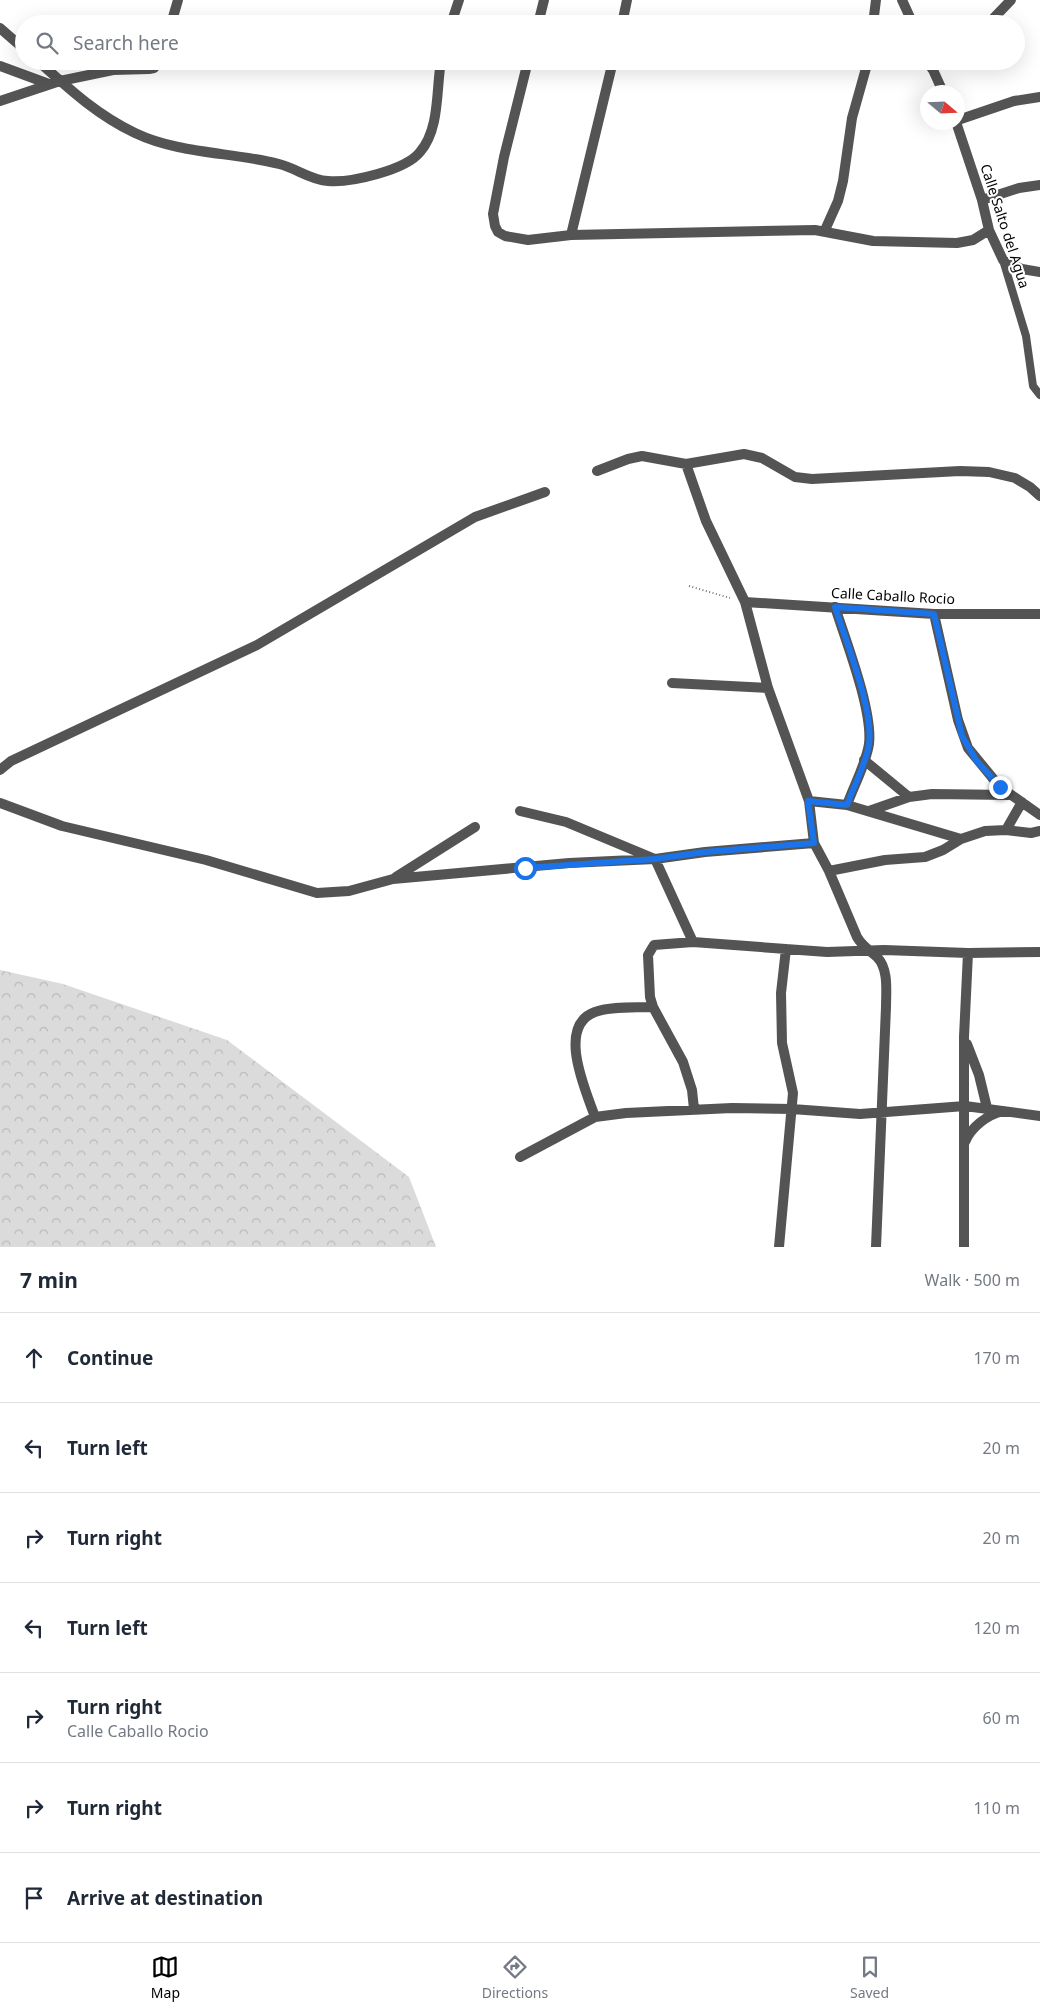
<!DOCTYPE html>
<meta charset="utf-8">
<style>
body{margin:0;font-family:"Noto Sans",sans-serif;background:#f6f6f7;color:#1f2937}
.compass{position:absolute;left:920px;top:85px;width:45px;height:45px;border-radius:50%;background:#fff;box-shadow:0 5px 20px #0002;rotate:109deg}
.stop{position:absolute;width:15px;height:15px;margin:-11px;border:4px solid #1a73e8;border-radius:50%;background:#fff}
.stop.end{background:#1a73e8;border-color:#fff;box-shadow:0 1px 5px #0008}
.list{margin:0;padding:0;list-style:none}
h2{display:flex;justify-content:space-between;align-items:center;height:65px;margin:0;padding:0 20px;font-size:21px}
h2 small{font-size:16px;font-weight:400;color:#747a83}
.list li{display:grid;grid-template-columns:32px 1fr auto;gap:15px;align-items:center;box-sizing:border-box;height:90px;padding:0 20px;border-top:1px solid #e0e1e3}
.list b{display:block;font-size:19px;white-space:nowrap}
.list p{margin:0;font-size:16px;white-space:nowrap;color:#747a83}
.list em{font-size:16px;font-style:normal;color:#747a83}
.icon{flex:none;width:28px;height:28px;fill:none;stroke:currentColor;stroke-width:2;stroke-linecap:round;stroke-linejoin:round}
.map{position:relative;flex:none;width:1040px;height:1247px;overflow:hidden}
.search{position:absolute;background:#fff;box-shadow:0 5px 20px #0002;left:15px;right:15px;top:15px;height:55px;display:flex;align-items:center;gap:12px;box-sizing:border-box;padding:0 18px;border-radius:28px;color:#747a83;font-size:19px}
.sheet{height:695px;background:#fff}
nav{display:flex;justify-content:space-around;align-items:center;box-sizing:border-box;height:70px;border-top:1px solid #e0e1e3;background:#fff;font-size:14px;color:#747a83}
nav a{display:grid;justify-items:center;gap:2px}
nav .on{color:#000}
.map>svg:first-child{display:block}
.park{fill:url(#park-crowns)}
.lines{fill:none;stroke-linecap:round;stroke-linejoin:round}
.path{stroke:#767676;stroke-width:2;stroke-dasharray:1 2.5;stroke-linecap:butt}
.pedestrian{stroke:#545454;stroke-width:8}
.minor{stroke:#545454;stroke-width:10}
.route{stroke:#1a73e8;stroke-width:6}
.labels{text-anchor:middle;stroke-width:4;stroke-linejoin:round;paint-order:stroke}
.street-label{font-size:14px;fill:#000;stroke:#fff}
</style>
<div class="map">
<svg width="1040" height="1247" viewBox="0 0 1040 1247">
<defs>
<pattern id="park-crowns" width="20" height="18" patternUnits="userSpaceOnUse" patternTransform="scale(1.25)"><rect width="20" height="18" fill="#dbdbdb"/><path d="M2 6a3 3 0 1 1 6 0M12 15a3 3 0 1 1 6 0" fill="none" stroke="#bababa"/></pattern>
</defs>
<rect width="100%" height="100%" fill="#fff"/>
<!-- park -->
<path class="park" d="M0 970 63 984 227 1040 409 1177 436 1247H0Z"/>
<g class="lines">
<!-- path -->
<path class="path" d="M689 586 730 598"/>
<!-- pedestrian -->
<path class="pedestrian" d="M1003 260 1026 336 1033 386 1040 395"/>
<!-- minor -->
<path class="minor" d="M902 0 913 24
M171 24 178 0
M451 24 459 0
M538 24 544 0
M622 24 627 0
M873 24 876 0
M988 24 1011 0
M0 28 24 49
M38 61C68 88 97 115 135 133 179 154 232 152 279 164 296 168 310 180 328 181 351 183 406 170 420 152 440 129 436 90 441 61
M528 61 504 157 493 214 495 226 498 232 505 236 528 240 571 235 815 230 873 241 957 243 973 240 989 230
M929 61 943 92
M0 66 49 84
M932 69 942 61
M0 101 60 81 113 70 149 69 154 68 160 61
M958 120 1014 101 1040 97
M956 122 982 200 989 230 1003 260 1022 269 1040 272
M982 200 1019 188 1040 185
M825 230 838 201 843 181 852 118 868 61
M571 235 613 61
M686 464 706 521 745 602 768 688 809 801 814 843 829 871 857 937C862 946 869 950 877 957 889 969 886 992 886 1007L876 1247
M597 471 628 459 642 456 686 464 744 454 762 458 795 477 812 479 960 471 989 472 1015 478 1030 487 1040 496
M745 602 934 614H1040
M835 607C846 641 873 711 869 744 866 764 854 785 847 805
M934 614 958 720 968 748 1000 787 1040 815
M672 683 768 688
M864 760 909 797
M0 770 11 761 257 645 475 517 545 492
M809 801 847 805 961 839
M0 803 62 826 206 860 317 893 349 891 393 879 569 863 655 859 705 852 814 843
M520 811 566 822 655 859 693 942
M869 811 909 797 932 794 1010 795
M1006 830 1031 833 1040 831
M829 871 885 860 925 857 943 850 961 839 985 831 1006 830 1022 802
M396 877 475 827
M967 1044 979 1075 987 1108
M694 1109 692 1090 683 1062 653 1007 650 997 648 955 654 945 693 942 827 952 884 950 968 953 1040 952
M595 1117C586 1091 556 1026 595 1012 613 1006 635 1008 653 1007
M965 1142C971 1127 987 1115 1003 1111
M520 1157 595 1117 626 1113 732 1108 792 1109 860 1114 965 1106 1040 1116
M779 1247 793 1093 782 1043 781 993 786 949
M964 1247V1037L968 953"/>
</g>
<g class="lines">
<!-- route -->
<path class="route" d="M525 868 655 859 705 852 814 843 808 801 847 805C854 785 866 764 869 744 874 711 846 641 835 607L934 614 962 736 976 760 1000 787"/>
</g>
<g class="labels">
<!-- street labels -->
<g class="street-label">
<text transform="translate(1005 226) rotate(72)" y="5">Calle Salto del Agua</text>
<text transform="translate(893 596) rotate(3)" y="5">Calle Caballo Rocio</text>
</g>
</g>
</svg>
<svg class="compass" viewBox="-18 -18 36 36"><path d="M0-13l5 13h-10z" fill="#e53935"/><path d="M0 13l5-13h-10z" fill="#747a83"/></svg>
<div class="stop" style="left:525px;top:868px"></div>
<div class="stop end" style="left:1000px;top:787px"></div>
<div class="search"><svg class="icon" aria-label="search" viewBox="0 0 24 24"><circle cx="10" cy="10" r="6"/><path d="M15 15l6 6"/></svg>Search here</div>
</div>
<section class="sheet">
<h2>7 min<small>Walk · 500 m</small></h2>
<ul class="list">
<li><svg class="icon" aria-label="ahead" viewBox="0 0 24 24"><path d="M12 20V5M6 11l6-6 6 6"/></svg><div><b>Continue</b></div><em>170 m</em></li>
<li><svg class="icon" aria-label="left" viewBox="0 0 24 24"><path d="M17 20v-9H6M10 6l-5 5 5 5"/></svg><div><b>Turn left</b></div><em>20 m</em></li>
<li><svg class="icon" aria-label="right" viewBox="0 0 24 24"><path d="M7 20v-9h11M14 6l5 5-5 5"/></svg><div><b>Turn right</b></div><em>20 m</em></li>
<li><svg class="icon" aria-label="left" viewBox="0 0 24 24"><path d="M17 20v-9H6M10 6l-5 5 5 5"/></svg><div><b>Turn left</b></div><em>120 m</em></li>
<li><svg class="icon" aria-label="right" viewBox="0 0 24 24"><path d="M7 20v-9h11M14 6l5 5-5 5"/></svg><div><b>Turn right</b><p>Calle Caballo Rocio</p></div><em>60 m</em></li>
<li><svg class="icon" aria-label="right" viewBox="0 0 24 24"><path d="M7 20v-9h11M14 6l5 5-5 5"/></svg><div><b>Turn right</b></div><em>110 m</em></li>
<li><svg class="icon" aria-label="arrive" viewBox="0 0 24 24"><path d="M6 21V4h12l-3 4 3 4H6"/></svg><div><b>Arrive at destination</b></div></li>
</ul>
</section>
<nav>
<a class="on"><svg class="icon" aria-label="map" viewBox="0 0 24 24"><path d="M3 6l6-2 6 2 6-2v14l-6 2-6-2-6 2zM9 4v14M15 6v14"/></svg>Map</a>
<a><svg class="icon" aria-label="directions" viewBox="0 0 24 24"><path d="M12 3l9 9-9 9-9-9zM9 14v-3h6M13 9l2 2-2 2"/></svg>Directions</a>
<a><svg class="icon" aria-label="saved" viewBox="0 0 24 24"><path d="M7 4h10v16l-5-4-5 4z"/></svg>Saved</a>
</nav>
